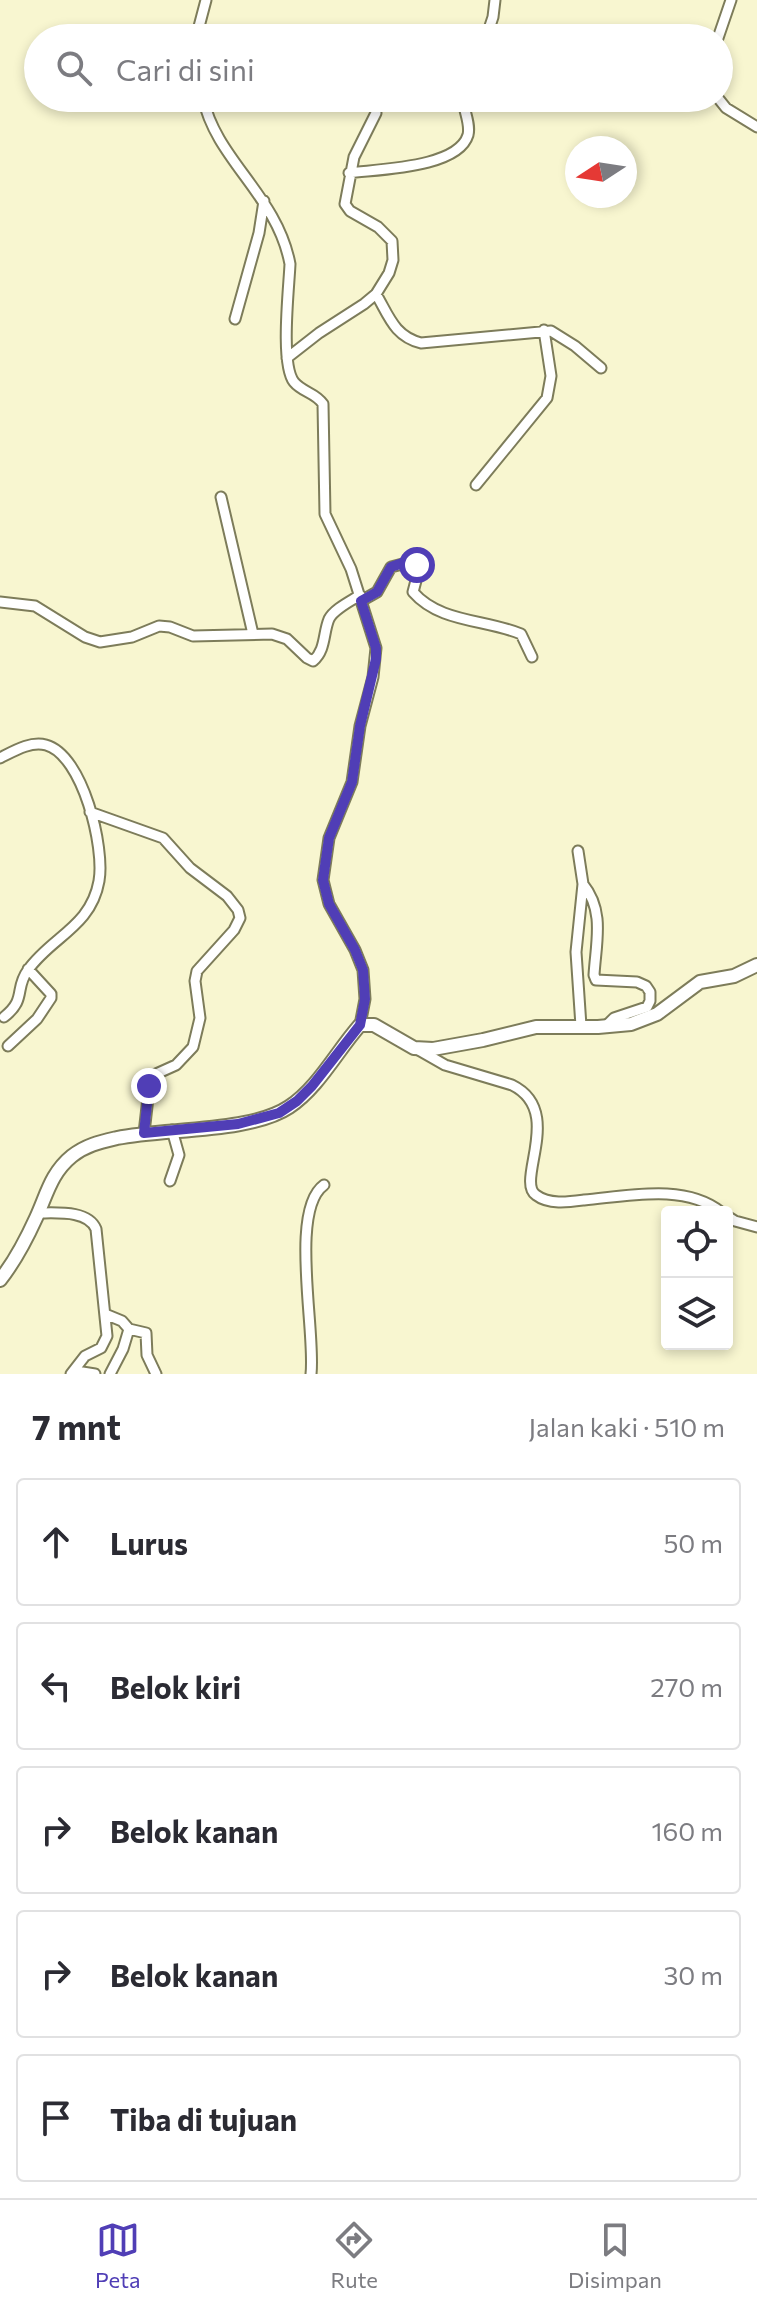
<!DOCTYPE html>
<html lang="id">
<meta charset="utf-8">
<style>
body{margin:0;font-family:Commissioner,sans-serif;background:#f2f2f3;color:#2b2b33}
.controls{position:absolute;right:24px;bottom:24px;display:grid;overflow:hidden;border-radius:8px;box-shadow:0 4px 12px #0003}
.controls button{width:72px;height:72px;display:grid;place-items:center;padding:0;border:0;border-bottom:2px solid #e1e1e2;background:#fff;color:#2b2b33;font:40px sans-serif}
.compass{position:absolute;left:565px;top:136px;width:72px;height:72px;border-radius:50%;background:#fff;box-shadow:0 4px 12px #0003;rotate:258deg}
.stop{position:absolute;width:24px;height:24px;margin:-18px;border:6px solid #503eb6;border-radius:50%;background:#fff}
.stop.end{background:#503eb6;border-color:#fff;box-shadow:0 2px 8px #0008}
.list{margin:0;padding:0;list-style:none}
h2{display:flex;justify-content:space-between;align-items:center;height:104px;margin:0;padding:0 32px;font-size:34px}
h2 small{font-size:26px;font-weight:400;color:#7c7c81}
.list li{display:grid;grid-template-columns:52px 1fr auto;gap:24px;align-items:center;box-sizing:border-box;height:128px;margin:0 16px 16px;padding:0 16px;border:2px solid #e1e1e2;border-radius:8px}
.list b{display:block;font-size:30px;white-space:nowrap}
.list em{font-size:26px;font-style:normal;color:#7c7c81}
.icon{flex:none;width:44px;height:44px;fill:none;stroke:currentColor;stroke-width:2;stroke-linecap:round;stroke-linejoin:round}
.map{position:relative;flex:none;width:757px;height:1374px;overflow:hidden}
.search{position:absolute;background:#fff;box-shadow:0 4px 12px #0003;left:24px;right:24px;top:24px;height:88px;display:flex;align-items:center;gap:20px;box-sizing:border-box;padding:0 28px;border-radius:44px;color:#7c7c81;font-size:30px}
.sheet{height:824px;background:#fff}
nav{display:flex;justify-content:space-around;align-items:center;box-sizing:border-box;height:112px;border-top:2px solid #e1e1e2;background:#fff;font-size:22px;color:#7c7c81}
nav a{display:grid;justify-items:center;gap:4px}
nav .on{color:#503eb6}
.map>svg:first-child{display:block}
.lines{fill:none;stroke-linecap:round;stroke-linejoin:round}
.street-casing{stroke:#7d7c5a;stroke-width:13}
.secondary-casing{stroke:#7d7c5a;stroke-width:16}
.street{stroke:#fff;stroke-width:9}
.secondary{stroke:#fff;stroke-width:12}
.route{stroke:#503eb6;stroke-width:10}
</style>
<div class="map">
<svg width="757" height="1374" viewBox="0 0 757 1374">
<rect width="100%" height="100%" fill="#f8f6d0"/>
<g class="lines">
<!-- street casing -->
<g class="street-casing">
<path id="street" d="M196 38 206 0
M486 38 493 17 495 0
M718 38 731 0
M203 98C216 160 277 195 290 264 289 288 280 364 294 382 302 392 316 393 323 404L325 514 351 569 376 648 373 677 360 726 352 782 329 838 323 880 329 904 355 950 363 970 365 999 360 1025
M718 98 726 108 757 127
M349 173C379 169 458 168 468 135 471 123 463 110 463 98
M376 294C389 316 394 336 421 343L551 331 575 346 601 368
M235 319 259 233 264 201
M287 358 319 333 364 304 376 294 389 273 393 260 392 241 378 227 350 211 345 204 354 157 376 113
M476 485 547 398 551 376 544 330
M221 497 253 634
M361 601 377 592 391 567 414 561 419 569 413 592C440 623 485 619 521 634L532 657
M0 602 35 606 85 637 100 642 132 637 159 626 170 627 193 636 272 634 287 639 307 658 313 661C326 650 323 633 329 619 334 609 351 601 360 595
M0 758C14 751 30 741 46 745 83 755 105 848 99 881 91 927 51 937 28 970 14 989 27 999 4 1017
M90 812 163 838 190 868 227 896 238 910 240 918 234 930 197 971 195 981 200 1018 193 1047 176 1065 156 1074 150 1080 144 1133
M578 851 583 884 576 952 581 1026
M583 884C605 911 596 942 594 975L596 980 637 982 646 986 650 992V1001L647 1007 614 1018 605 1027
M8 1046 37 1019 51 998V994L28 969
M417 1049 445 1065 512 1085C565 1111 515 1181 536 1195 549 1205 569 1202 584 1200 628 1196 685 1183 721 1212
M170 1181 179 1155 172 1130
M38 1213C57 1213 88 1210 96 1229L107 1336 101 1348 85 1356 71 1374
M727 1216 735 1221 757 1227
M105 1314 122 1321 129 1329 123 1349 110 1374
M129 1329 146 1333 147 1355 156 1374
M76 1371 95 1374
M311 1374C316 1332 289 1210 324 1185"/>
</g>
<!-- secondary casing -->
<g class="secondary-casing">
<path id="secondary" d="M0 1280C15 1261 26 1240 36 1218 47 1194 51 1173 72 1156 86 1145 100 1142 117 1138 165 1128 250 1133 289 1107 318 1088 337 1051 360 1025H374L414 1048 433 1049 483 1040 536 1027H598L631 1024 657 1014 700 982 734 976 757 965"/>
</g>
<!-- street -->
<use href="#street" class="street"/>
<!-- secondary -->
<use href="#secondary" class="secondary"/>
</g>
<g class="lines">
<!-- route -->
<path class="route" d="M149 1086 144 1133 238 1124 279 1113 297 1101 312 1086 360 1025 365 999 363 970 355 950 329 904 323 880 329 838 352 782 360 726 376 659V648L361 601 377 592 391 567 411 560 417 565"/>
</g>
</svg>
<div class="controls">
<button><svg class="icon" aria-label="locate" viewBox="0 0 24 24"><circle cx="12" cy="12" r="6"/><path d="M12 2v4M12 18v4M2 12h4M18 12h4"/></svg></button>
<button><svg class="icon" aria-label="layers" viewBox="0 0 24 24"><path d="M12 4l9 5-9 5-9-5zM3 14l9 5 9-5"/></svg></button>
</div>
<svg class="compass" viewBox="-18 -18 36 36"><path d="M0-13l5 13h-10z" fill="#e53935"/><path d="M0 13l5-13h-10z" fill="#7c7c81"/></svg>
<div class="stop" style="left:417px;top:565px"></div>
<div class="stop end" style="left:149px;top:1086px"></div>
<div class="search"><svg class="icon" aria-label="search" viewBox="0 0 24 24"><circle cx="10" cy="10" r="6"/><path d="M15 15l6 6"/></svg>Cari di sini</div>
</div>
<section class="sheet">
<h2>7 mnt<small>Jalan kaki · 510 m</small></h2>
<ul class="list">
<li><svg class="icon" aria-label="ahead" viewBox="0 0 24 24"><path d="M12 20V5M6 11l6-6 6 6"/></svg><div><b>Lurus</b></div><em>50 m</em></li>
<li><svg class="icon" aria-label="left" viewBox="0 0 24 24"><path d="M17 20v-9H6M10 6l-5 5 5 5"/></svg><div><b>Belok kiri</b></div><em>270 m</em></li>
<li><svg class="icon" aria-label="right" viewBox="0 0 24 24"><path d="M7 20v-9h11M14 6l5 5-5 5"/></svg><div><b>Belok kanan</b></div><em>160 m</em></li>
<li><svg class="icon" aria-label="right" viewBox="0 0 24 24"><path d="M7 20v-9h11M14 6l5 5-5 5"/></svg><div><b>Belok kanan</b></div><em>30 m</em></li>
<li><svg class="icon" aria-label="arrive" viewBox="0 0 24 24"><path d="M6 21V4h12l-3 4 3 4H6"/></svg><div><b>Tiba di tujuan</b></div></li>
</ul>
</section>
<nav>
<a class="on"><svg class="icon" aria-label="map" viewBox="0 0 24 24"><path d="M3 6l6-2 6 2 6-2v14l-6 2-6-2-6 2zM9 4v14M15 6v14"/></svg>Peta</a>
<a><svg class="icon" aria-label="directions" viewBox="0 0 24 24"><path d="M12 3l9 9-9 9-9-9zM9 14v-3h6M13 9l2 2-2 2"/></svg>Rute</a>
<a><svg class="icon" aria-label="saved" viewBox="0 0 24 24"><path d="M7 4h10v16l-5-4-5 4z"/></svg>Disimpan</a>
</nav>
